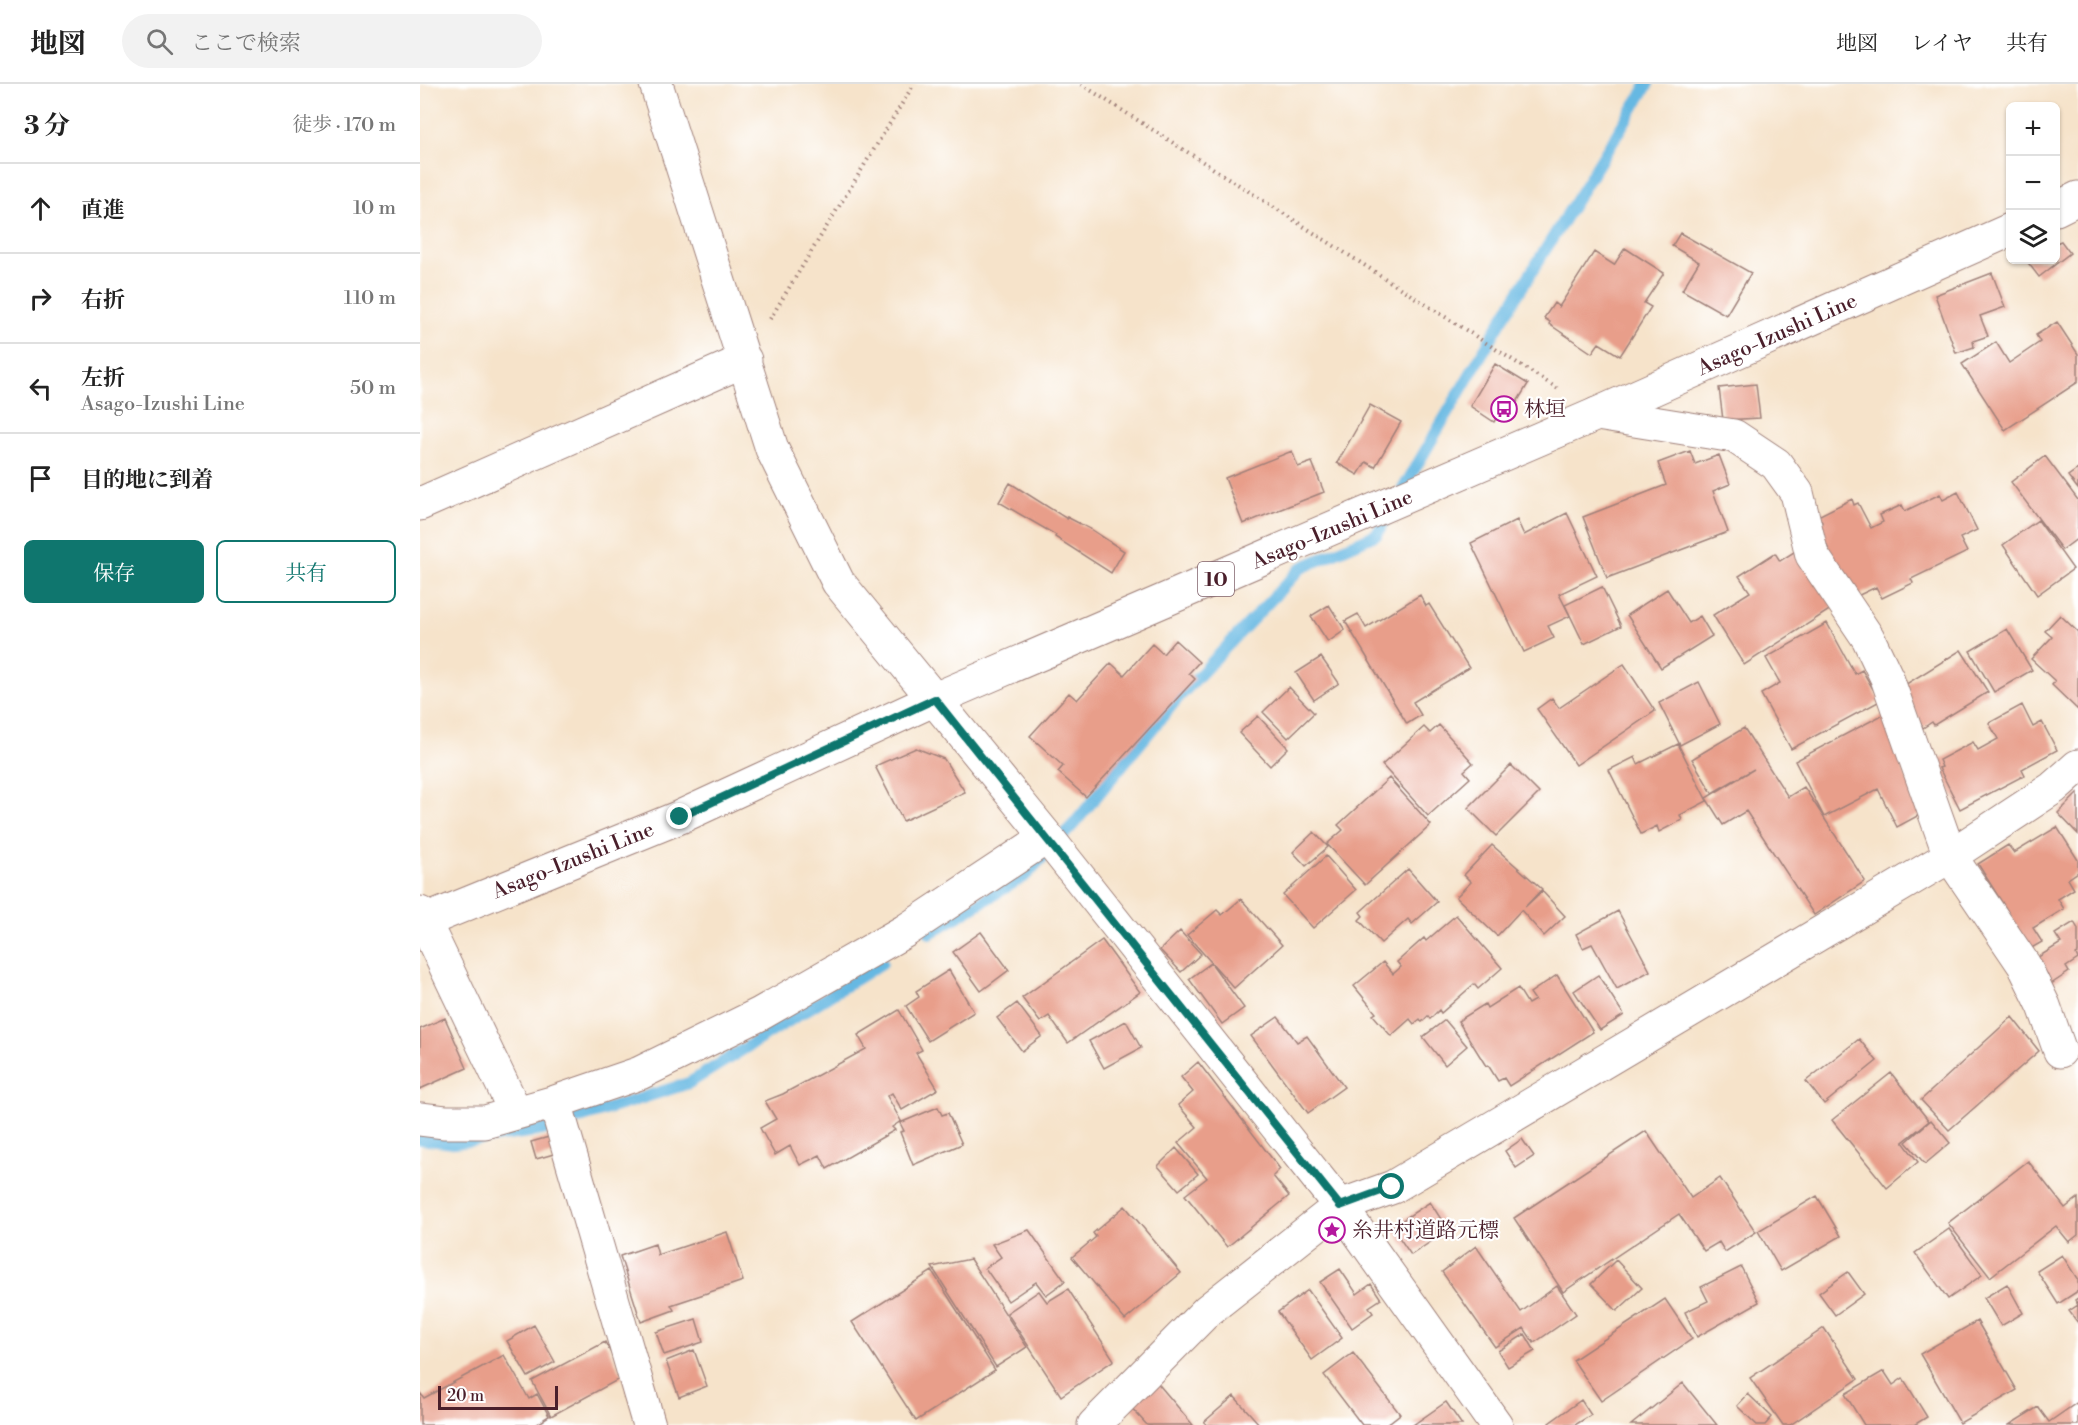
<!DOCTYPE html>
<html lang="ja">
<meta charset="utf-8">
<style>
body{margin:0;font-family:"Libre Bodoni","Noto Serif JP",serif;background:#f2f2f2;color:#222}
.controls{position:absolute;right:18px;top:18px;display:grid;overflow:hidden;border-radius:9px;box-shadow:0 2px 4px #0004}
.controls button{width:54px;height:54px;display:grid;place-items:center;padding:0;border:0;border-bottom:2px solid #e0e0e0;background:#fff;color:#222;font:30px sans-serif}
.scale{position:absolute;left:18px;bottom:15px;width:120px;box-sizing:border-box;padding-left:6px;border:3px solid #4a1f2b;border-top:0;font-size:16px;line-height:21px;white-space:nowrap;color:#4a1f2b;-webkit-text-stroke:4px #fff;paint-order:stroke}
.stop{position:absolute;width:18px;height:18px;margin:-14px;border:4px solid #0f766e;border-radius:50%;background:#fff}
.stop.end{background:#0f766e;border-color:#fff;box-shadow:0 2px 6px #0008}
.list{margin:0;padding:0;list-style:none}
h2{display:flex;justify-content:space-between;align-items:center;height:78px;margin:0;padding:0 24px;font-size:26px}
h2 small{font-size:20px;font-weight:400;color:#767676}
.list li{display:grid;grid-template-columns:39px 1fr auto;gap:18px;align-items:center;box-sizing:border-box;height:90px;padding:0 24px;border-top:2px solid #e0e0e0}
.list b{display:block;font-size:22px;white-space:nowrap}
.list p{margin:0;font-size:20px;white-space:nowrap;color:#767676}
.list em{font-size:20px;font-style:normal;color:#767676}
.actions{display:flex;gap:12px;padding:18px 24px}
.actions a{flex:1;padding:14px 0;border:2px solid #0f766e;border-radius:9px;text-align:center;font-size:21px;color:#0f766e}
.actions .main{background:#0f766e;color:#fff}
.icon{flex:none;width:33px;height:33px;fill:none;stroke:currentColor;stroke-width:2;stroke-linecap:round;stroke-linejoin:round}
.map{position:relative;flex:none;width:1658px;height:1341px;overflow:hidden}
header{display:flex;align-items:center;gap:36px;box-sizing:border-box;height:84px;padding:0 30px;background:#fff;border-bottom:2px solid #e0e0e0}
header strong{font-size:28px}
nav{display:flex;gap:33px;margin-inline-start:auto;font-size:21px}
.search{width:420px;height:54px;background:#f2f2f2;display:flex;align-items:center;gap:15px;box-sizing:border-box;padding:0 21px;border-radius:33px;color:#767676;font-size:22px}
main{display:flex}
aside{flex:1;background:#fff}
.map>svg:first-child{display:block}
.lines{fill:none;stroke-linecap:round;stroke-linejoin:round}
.stream{stroke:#66b8e2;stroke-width:12}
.building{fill:#e89e8a}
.minor-casing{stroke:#a0817a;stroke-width:35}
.major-casing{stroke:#a0817a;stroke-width:35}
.path{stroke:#a0817a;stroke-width:4;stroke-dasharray:1.5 4.5;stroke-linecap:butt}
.minor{stroke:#fff;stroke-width:33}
.major{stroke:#fff;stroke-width:33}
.route{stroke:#0f766e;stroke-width:8}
.labels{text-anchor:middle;stroke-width:4.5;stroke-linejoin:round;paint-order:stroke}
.shield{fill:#fff;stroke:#80626b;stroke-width:1.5}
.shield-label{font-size:20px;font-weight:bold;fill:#4a1f2b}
.street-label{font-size:21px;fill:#4a1f2b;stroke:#fff}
.poi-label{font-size:21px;fill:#4a1f2b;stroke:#fff;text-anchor:start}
</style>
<header>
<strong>地図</strong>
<div class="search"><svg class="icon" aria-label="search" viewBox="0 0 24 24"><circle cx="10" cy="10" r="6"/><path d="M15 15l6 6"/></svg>ここで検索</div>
<nav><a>地図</a><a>レイヤ</a><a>共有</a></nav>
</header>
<main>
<aside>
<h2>3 分<small>徒歩 · 170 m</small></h2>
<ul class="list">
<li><svg class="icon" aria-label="ahead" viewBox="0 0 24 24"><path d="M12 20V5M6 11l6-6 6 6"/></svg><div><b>直進</b></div><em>10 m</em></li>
<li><svg class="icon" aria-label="right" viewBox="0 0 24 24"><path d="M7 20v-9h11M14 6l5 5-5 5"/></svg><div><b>右折</b></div><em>110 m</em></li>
<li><svg class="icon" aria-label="left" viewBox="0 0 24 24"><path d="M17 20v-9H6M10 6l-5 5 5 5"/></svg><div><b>左折</b><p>Asago-Izushi Line</p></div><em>50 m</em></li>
<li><svg class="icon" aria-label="arrive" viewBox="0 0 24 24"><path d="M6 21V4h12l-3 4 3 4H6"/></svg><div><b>目的地に到着</b></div></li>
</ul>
<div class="actions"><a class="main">保存</a><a>共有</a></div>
</aside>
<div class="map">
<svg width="1658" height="1341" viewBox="0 0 1658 1341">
<rect width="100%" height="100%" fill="#fff"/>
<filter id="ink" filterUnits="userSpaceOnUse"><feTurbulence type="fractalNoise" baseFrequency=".0167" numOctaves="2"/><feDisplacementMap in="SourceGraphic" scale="12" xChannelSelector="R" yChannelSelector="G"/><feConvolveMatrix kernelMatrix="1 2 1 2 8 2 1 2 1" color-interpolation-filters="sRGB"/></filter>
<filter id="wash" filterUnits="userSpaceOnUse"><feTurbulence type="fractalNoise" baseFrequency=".008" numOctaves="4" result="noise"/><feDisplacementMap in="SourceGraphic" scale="24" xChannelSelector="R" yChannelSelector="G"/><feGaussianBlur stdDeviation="1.35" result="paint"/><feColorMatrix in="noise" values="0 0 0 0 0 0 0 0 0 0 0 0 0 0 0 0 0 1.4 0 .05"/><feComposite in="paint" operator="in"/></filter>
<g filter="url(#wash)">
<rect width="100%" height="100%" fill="#f6e3ca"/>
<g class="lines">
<!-- stream -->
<path class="stream" d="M983 405 1083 234 1228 0
M510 849 606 791 653 741 757 615 881 484 957 450 970 427
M0 1055 34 1059 122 1046 269 999 462 879"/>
</g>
<g id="blocks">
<!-- building -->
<path class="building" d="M1260 149 1331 189 1306 231 1262 206 1279 178 1252 162Z
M1641 157 1650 169 1619 193 1606 176H1636V159Z
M1205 164 1244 189 1224 219 1231 223 1200 272 1179 259 1172 269 1129 240 1130 238 1124 234 1134 219 1139 223 1174 168 1194 181Z
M1572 189 1585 223 1560 232 1568 252 1553 257 1554 263 1536 269 1515 211Z
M1637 238 1658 270V298L1585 346 1542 280 1576 258 1589 279 1620 258 1616 251Z
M1075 280 1108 300 1091 328 1083 323 1074 338 1050 322Z
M1336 300 1340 334 1303 336 1299 304Z
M950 321 981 338 955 383 946 378 938 391 917 379Z
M872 367 878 383 892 378 904 408 823 440 805 394Z
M1270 367 1275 380 1299 371 1310 400 1293 407 1308 448 1187 494 1163 433 1246 401 1238 379Z
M1625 372 1658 416V454L1642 466 1591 398Z
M1658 385V405L1648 392Z
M590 399 647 435V433L672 446 704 467 691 489 635 453 636 451 579 418Z
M1538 408 1557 446 1540 454 1547 468 1491 495 1493 499 1462 514 1456 503 1433 514 1408 470 1410 468 1397 441 1402 438 1398 432 1432 415 1434 421 1438 419 1451 444 1463 438 1460 431 1482 421 1485 427 1520 410 1523 416Z
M1147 429 1177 492 1139 510 1150 532 1128 542 1134 554 1104 568 1051 459 1097 436 1104 451Z
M1618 436 1653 485 1617 511 1583 461Z
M1377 466 1414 523 1324 581 1293 531 1330 508 1319 492 1355 469 1360 477Z
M1182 503 1201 542 1164 560 1145 521Z
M1247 505 1269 539 1280 532 1292 552 1241 584 1207 531Z
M1000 511 1006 522 1009 520 1049 584 993 618 1001 631 987 640 925 537 938 530 946 544Z
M909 521 925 546 908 558 891 532Z
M1640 531 1658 548V626L1632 601 1635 597 1611 575 1632 553 1625 547Z
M1407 539 1435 590 1442 586 1460 617 1371 665 1341 610 1360 599 1346 574Z
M1587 545 1612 586 1574 608 1550 567Z
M755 556 779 578 769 589 775 595 666 713 638 688 643 682 610 652 649 609 657 616 691 579 704 591 732 560 743 570Z
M1541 566 1568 608 1514 641 1512 638 1503 644 1483 602Z
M901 573 919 599 894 616 876 589Z
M1204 580 1235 627 1156 681 1117 625 1132 614 1139 624Z
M1279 598 1300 640 1260 661 1239 619Z
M869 603 894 629 868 654 843 628Z
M1602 621 1613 643 1622 638 1637 666 1602 685 1605 691 1540 725 1519 684 1522 683 1519 676 1553 658 1558 666 1578 655 1569 639Z
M1464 630 1486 679 1481 682 1503 729 1477 743 1458 705 1404 733 1375 677Z
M838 632 868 664 850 682 819 649Z
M1019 641 1053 679 1044 687 1050 694 1008 732 962 681 1004 643 1010 649Z
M1324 644 1368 713 1384 703 1445 797 1394 831 1326 727 1303 741 1286 714 1334 685 1292 709 1272 675Z
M1258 660 1287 717 1260 731 1262 736 1239 748 1237 742 1221 750 1189 686 1215 673 1218 680Z
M496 664 524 675 545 708 483 737 455 682Z
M1091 681 1119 709 1076 752 1048 724Z
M969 694 1011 741 945 801 907 760 923 746 918 741Z
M1658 709V750L1638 729Z
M1637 743 1658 776V788L1648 795 1654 805 1638 815 1644 825 1613 844 1622 858 1608 866 1590 831 1558 780 1588 761 1594 769Z
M894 748 908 763 886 782 873 768Z
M1072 761 1122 805 1105 823 1122 807 1145 832 1124 852 1101 826 1077 852 1036 813 1051 798 1044 791Z
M906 772 936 806 893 844 863 811Z
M988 785 1017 818 992 840 988 835 961 859 939 836 943 832 940 828Z
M821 815 862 861 814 904 767 851 797 826 802 831Z
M1198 827 1230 887 1197 905 1172 860 1163 864 1156 850Z
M1036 831 1082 884 1058 905 1054 900 1021 929 1019 926 1010 935 1008 932 1002 938 1000 935 994 940 990 935 971 952 953 931 956 929 934 902 963 878 973 890 981 883 977 878 1004 854 1006 857Z
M1654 838 1658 845V869L1656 870 1658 875 1646 883 1649 888 1631 900 1615 875 1641 859 1635 850Z
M760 847 781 870 761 888 740 866Z
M561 848 589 886 561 907 533 868Z
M682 856 720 908 648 959 629 932 620 938 602 914Z
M791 879 824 924 802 940 769 895Z
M529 886 554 928 508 957 486 922 499 913 496 907Z
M1137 891 1173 948 1089 1002 1084 994 1078 997 1068 981 1066 982 1038 937 1065 920 1067 924 1098 904 1108 920 1115 916 1110 909Z
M1178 891 1204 931 1180 946 1154 907Z
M597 919 622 952 602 967 577 934Z
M479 926 502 966 496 969 518 1005 482 1026 472 1009 467 1012 481 1037 472 1043 475 1046 407 1085 400 1071 380 1081 370 1062 355 1071 340 1044 356 1035 345 1017 363 1010 446 965 438 951Z
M858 933 877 958 887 952 924 1003 888 1029 831 952Z
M1592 933 1619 967 1529 1046 1501 1016Z
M25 934 47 984 0 1005V945Z
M1025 936 1047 962 1025 981 1003 953Z
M706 937 721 964 684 984 669 957Z
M1439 955 1457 977 1404 1020 1386 997Z
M778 978 860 1085 853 1092 869 1112 807 1163 765 1111 787 1094 758 1059 777 1043 758 1021 773 1008 761 993Z
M1471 989 1509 1037 1483 1058 1498 1078 1467 1104 1412 1036Z
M518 1023 522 1031 528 1029 542 1060 493 1081 480 1048 484 1047 480 1039Z
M1511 1036 1530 1059 1505 1080 1486 1058Z
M1226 1047 1271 1114 1300 1094 1336 1148 1305 1168 1299 1158 1284 1167 1259 1130 1143 1208 1094 1134Z
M129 1053 134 1070 116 1075 111 1058Z
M1102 1055 1114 1072 1096 1084 1085 1067Z
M756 1064 778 1090 759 1106 738 1082Z
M1608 1077 1645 1124 1658 1114V1151L1649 1158 1636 1142 1570 1193 1528 1139Z
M1397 1112 1421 1152 1361 1187 1338 1147Z
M1010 1118 1028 1146 991 1171 972 1143Z
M705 1122 761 1189 705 1236 652 1173 676 1153 673 1149Z
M1529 1145 1562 1191 1528 1215 1495 1169Z
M609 1146 645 1197 626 1211 616 1198 588 1217 565 1184 581 1173 572 1160Z
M307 1148 323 1197 251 1221 254 1226 221 1238 200 1172 235 1160 238 1171Z
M1056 1162 1101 1228 1137 1202 1156 1230 1114 1259 1104 1244 1075 1263 1022 1188Z
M1642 1171 1658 1196V1207L1638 1220 1617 1187Z
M550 1175 607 1263 576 1283 512 1183Z
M1196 1176 1222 1204 1197 1227 1171 1200Z
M1321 1183 1339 1218 1277 1253 1265 1228 1288 1217 1281 1203Z
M920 1185 937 1210 951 1200 961 1215 949 1223 953 1229 932 1244 900 1198Z
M512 1187 575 1286 496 1337 432 1238Z
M1428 1188 1444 1210 1415 1231 1399 1209Z
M1587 1200 1603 1229 1581 1242 1564 1214Z
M648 1205 694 1276 641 1312 587 1229 619 1207 627 1218Z
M888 1206 922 1254 892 1276 858 1228Z
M1658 1214V1239L1649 1227 1658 1221 1655 1216Z
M1245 1215 1272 1255 1181 1317 1153 1276Z
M276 1235 283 1258 244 1271 236 1248Z
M1557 1237 1597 1306 1540 1339 1500 1270Z
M114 1241 135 1278 108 1293 87 1257Z
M1404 1244 1438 1295 1370 1341H1363L1330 1294Z
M1105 1250 1115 1267 1088 1283 1078 1267Z
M185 1258 203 1293 131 1332 112 1297Z
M274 1266 287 1302 259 1313 246 1277Z
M933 1269 980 1330 966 1341H942L904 1291Z
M84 1271 109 1315 117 1310 129 1332 124 1335V1336L116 1341H0V1309L4 1314Z
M1464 1287 1473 1301 1483 1294 1507 1333 1494 1341H1444L1425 1310Z
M735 1296 773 1341H727L709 1321Z
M1263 1299 1297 1341H1211Z
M1328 1310 1352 1333 1345 1341H1337L1317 1322Z
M814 1312 840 1341H787L784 1338Z
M1161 1316 1171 1331 1155 1341H1130L1129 1339Z
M1026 1318 1042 1341H993Z
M1658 1318V1341H1589L1618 1323 1629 1338Z"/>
</g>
</g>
<g filter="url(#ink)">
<use href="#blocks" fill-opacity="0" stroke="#a0817a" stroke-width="1.5"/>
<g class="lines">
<!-- minor casing -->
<g class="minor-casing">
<path id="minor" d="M236 0 352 365 418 498 627 753 920 1122 1076 1341
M1177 330 1314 352 1356 380 1377 409 1392 471 1448 554 1467 594 1530 772 1604 881 1624 922 1640 967
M0 420 325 276
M0 829 96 1029
M135 1018 229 1341
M0 1035 25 1038H65L135 1018 220 989 340 930 485 847 627 753
M674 1341 787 1227 920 1122 973 1103 1530 772 1633 704 1658 682"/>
</g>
<!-- major casing -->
<g class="major-casing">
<path id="major" d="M1636 125 1658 114
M0 839 260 733 515 615 1177 330 1590 146"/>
</g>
<!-- path -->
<path class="path" d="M661 0 1138 305
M350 235 494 0"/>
<!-- minor -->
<use href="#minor" class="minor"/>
<!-- major -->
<use href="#major" class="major"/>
</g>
</g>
<g class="lines" filter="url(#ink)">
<!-- route -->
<path class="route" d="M260 733 515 615 920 1122 972 1103"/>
</g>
<!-- icons -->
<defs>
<g id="bus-ring" transform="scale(1.35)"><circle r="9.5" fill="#fff" stroke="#b5179e" stroke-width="1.5"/><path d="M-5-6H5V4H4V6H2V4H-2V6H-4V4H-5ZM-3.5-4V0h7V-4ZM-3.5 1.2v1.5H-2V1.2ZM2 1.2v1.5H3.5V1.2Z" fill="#b5179e"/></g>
<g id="sight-ring" transform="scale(1.35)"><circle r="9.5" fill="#fff" stroke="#b5179e" stroke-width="1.5"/><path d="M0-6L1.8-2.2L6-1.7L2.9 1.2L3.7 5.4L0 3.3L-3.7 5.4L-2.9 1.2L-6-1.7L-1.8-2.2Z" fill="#b5179e"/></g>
</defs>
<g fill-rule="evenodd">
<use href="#bus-ring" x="1084" y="325"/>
<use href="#sight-ring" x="912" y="1146"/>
</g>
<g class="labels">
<!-- shield labels -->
<rect class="shield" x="778" y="478" width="36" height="34" rx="4.5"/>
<g class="shield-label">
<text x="796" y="502">10</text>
</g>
<!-- street labels -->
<g class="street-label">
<text transform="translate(1357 250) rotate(-24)" y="7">Asago-Izushi Line</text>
<text transform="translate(912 445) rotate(-23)" y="7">Asago-Izushi Line</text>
<text transform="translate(153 776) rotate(-22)" y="7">Asago-Izushi Line</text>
</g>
<!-- poi labels -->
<g class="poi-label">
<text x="1104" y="332">林垣</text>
<text x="932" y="1153">糸井村道路元標</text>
</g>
</g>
</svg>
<div class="controls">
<button>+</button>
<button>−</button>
<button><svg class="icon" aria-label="layers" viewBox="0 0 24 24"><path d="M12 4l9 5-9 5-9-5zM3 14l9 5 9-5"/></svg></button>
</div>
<div class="scale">20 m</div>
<div class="stop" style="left:972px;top:1103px"></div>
<div class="stop end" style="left:260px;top:733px"></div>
</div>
</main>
